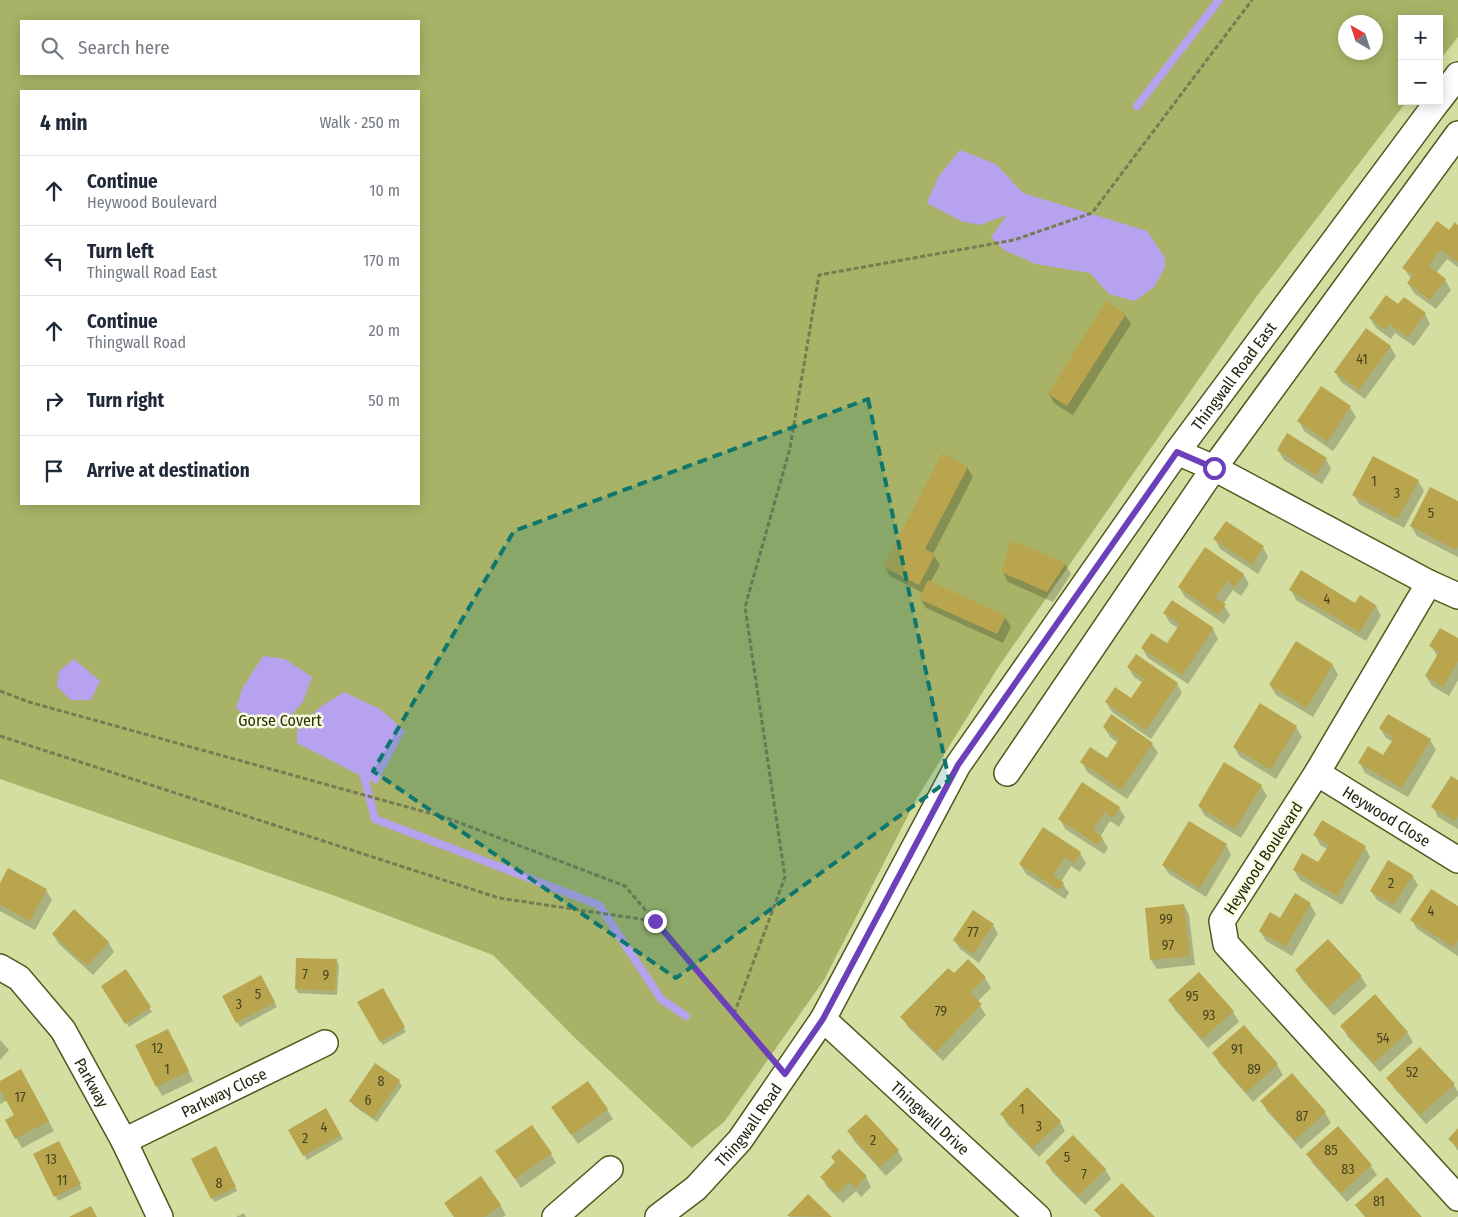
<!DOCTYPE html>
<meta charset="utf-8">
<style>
body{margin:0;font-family:"Fira Sans Condensed",sans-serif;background:#f2f2f3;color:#1f2937}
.controls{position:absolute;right:15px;top:15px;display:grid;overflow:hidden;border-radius:0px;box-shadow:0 2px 12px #0003}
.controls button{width:45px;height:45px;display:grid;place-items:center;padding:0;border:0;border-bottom:1px solid #e0e1e3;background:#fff;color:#1f2937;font:25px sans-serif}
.compass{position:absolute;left:1338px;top:15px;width:45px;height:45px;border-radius:50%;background:#fff;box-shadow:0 2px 12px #0003;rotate:321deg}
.stop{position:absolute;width:15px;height:15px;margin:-11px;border:4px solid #6b40b8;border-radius:50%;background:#fff}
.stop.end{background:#6b40b8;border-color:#fff;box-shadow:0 1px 5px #0008}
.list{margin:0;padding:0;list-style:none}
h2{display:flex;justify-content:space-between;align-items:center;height:65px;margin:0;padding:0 20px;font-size:21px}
h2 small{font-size:16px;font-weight:400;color:#747a83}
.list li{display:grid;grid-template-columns:32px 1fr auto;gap:15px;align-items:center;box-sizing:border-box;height:70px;padding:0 20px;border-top:1px solid #e0e1e3}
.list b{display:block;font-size:19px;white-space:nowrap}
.list p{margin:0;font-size:16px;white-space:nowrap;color:#747a83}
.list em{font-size:16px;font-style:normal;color:#747a83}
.icon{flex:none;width:28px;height:28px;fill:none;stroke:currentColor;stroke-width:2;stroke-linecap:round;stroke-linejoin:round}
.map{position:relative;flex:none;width:1458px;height:1217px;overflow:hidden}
.search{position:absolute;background:#fff;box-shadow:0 2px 12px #0003;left:20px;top:20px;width:400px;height:55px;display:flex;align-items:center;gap:12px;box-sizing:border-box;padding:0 18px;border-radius:0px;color:#747a83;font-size:19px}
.panel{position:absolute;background:#fff;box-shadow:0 2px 12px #0003;left:20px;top:90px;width:400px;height:415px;border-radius:0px}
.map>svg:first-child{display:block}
.green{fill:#a8b367;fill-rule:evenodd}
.water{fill:#b6a2ee}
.shadow{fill:#0003}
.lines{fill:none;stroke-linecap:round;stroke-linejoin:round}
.stream{stroke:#b6a2ee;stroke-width:8}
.building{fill:#baa54f}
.minor-casing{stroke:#51581d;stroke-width:28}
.path{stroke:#767c52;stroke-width:3;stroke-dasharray:5 2.5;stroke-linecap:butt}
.minor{stroke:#fff;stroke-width:25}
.route{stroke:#6b40b8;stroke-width:6}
.marked{fill:#0f766e;fill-opacity:0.2;stroke:#0f766e;stroke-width:4;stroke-dasharray:10 6;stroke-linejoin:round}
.labels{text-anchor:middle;stroke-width:5;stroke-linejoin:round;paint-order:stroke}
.number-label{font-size:14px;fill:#47451d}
.street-label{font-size:16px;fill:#21250c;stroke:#f6fcdd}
.park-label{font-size:16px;fill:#2a2f0a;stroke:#f6fcdd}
</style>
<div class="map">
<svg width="1458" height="1217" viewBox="0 0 1458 1217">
<rect width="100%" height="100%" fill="#d4dea1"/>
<!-- green -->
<path class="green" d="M0 0H1458V37L1439 61V19H1402V101H1407L1254 300 999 666 917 798 824 980 724 1122 692 1148 576 1039 493 955 338 897 0 779ZM21 21H419V74H21ZM1346 22H1376V52H1346ZM21 91H419V504H21Z"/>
<!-- water -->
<path class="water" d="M960 150 996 164 1023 193 1147 231 1165 258V267L1155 286 1135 301 1109 294 1090 273 1036 264 1004 250 991 237 1007 215 980 225 961 221 927 203 938 177Z
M263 656 285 659 312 677 303 702 280 727 252 723 236 708 243 687Z
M74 659 100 681 91 700H71L57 687 59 671Z
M344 692 380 709 405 731 377 784 297 743V730L319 708Z"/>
<!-- shadow -->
<path class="shadow" d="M1458 226V267L1447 259 1436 273 1445 280 1451 290 1436 309 1414 293 1408 283 1411 279 1404 268Z
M1398 306 1425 314 1430 324 1414 346 1395 333 1391 339 1376 328 1370 318Z
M1125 315 1131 324 1073 415 1055 404 1049 394Z
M1390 346 1396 356 1365 399 1341 382 1335 372Z
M1350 407 1356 417 1333 451 1304 431 1299 421Z
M1278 450 1326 459 1331 469 1322 484 1284 460Z
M967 467 973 477 933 554 940 565 930 583 1005 617 1011 627 1003 643 926 608 920 598 923 593 890 576 884 566Z
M1418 481 1424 491 1404 528 1359 504 1354 495Z
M1458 503V557L1417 536 1411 526Z
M1215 539 1263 547 1268 557 1258 574 1220 549Z
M1065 564 1071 574 1053 602 1008 582 1003 572Z
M1243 574 1249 584 1241 596 1233 590 1223 604 1230 615 1224 624 1185 597 1179 587Z
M1291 590 1356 604 1376 606 1381 616 1366 641 1296 600Z
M1164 613 1213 629 1218 639 1188 684 1148 658 1142 648 1167 645 1178 628 1170 623Z
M1458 640V680L1449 696 1432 686 1426 676 1438 657 1431 646Z
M1296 643 1333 665 1338 675 1313 717 1276 695 1270 685Z
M1128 667 1177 684 1182 693 1151 739 1112 712 1106 702 1131 700 1143 683 1134 677Z
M1260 705 1296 727 1302 737 1276 779 1240 757 1234 747Z
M1104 727 1152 744 1158 753 1127 799 1087 772 1082 762 1107 760 1118 743 1110 737Z
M1380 728 1430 740 1436 750 1408 797 1365 773 1360 763 1384 757 1393 742 1386 738Z
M1458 782V829L1438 817 1433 807Z
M1261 786 1267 796 1241 838 1205 816 1199 806Z
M1119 808 1125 817 1119 827 1110 821 1100 837 1102 838 1108 848 1104 854 1065 829 1060 819Z
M1315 835 1365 847 1370 857 1342 905 1300 880 1294 870 1318 864 1327 849 1320 845Z
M1226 845 1231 855 1206 897 1169 874 1163 865Z
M1080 853 1086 863 1080 872 1071 866 1061 882 1063 884 1069 893 1065 899 1026 874 1020 864Z
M1412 875 1418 885 1400 914 1377 900 1371 891Z
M0 886 46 890 52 900 35 930 0 911Z
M1310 904 1316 914 1292 956 1266 941 1260 931Z
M1184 905 1189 915 1195 965 1157 969 1151 960Z
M1458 908V956L1417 929 1412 920Z
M993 925 998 934 979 963 960 949 954 940Z
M53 934 108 942 114 952 93 975 59 944Z
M1328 940 1361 977 1367 986 1334 1016 1302 980 1296 970Z
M336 961 339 965 337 995 298 993 296 989Z
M126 971 152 1012 129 1027 102 987Z
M954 975 985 978 991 988 977 1002 986 1015 943 1061 908 1027 902 1017Z
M260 977 277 1007 240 1027 224 996Z
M382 989 406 1032 383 1045 359 1002Z
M1169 1000 1233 1012 1239 1022 1208 1048 1175 1010Z
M1342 1026 1407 1032 1413 1042 1380 1072 1347 1036Z
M1244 1027 1277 1065 1283 1075 1253 1102 1219 1063 1214 1053Z
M0 1040 9 1050 0 1060Z
M174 1040 193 1081 162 1096 157 1087Z
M1292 1075 1325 1113 1331 1123 1301 1149 1267 1111 1262 1101Z
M1388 1078 1454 1085 1458 1092V1096L1426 1124 1394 1088Z
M27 1081 54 1131 22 1148 6 1120 15 1115 8 1100 0 1104V1082Z
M399 1081 402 1086 377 1122 354 1106 351 1101Z
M607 1109 613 1119 578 1144 559 1117Z
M326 1110 343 1139 307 1160 290 1130Z
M1002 1114 1060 1122 1065 1131 1039 1157 1007 1124Z
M1338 1127 1371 1166 1377 1175 1347 1202 1313 1164 1308 1154Z
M1458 1130V1151L1450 1139Z
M849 1131 898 1151 903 1160 886 1176 854 1141Z
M61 1147 82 1189 58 1201 35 1155Z
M496 1151 551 1154 556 1163 521 1188Z
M218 1152 237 1191 215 1202 212 1198Z
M832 1157 866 1177 871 1187 861 1197 856 1191 843 1203 827 1187 822 1177 836 1163Z
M1047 1162 1105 1169 1111 1179 1085 1205 1052 1172Z
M808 1196 830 1217H789Z
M500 1205 506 1215 503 1217H454Z
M244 1213 246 1217H236Z"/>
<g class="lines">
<!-- stream -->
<path class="stream" d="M1137 106 1219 0
M364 777 375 819 599 905 661 999 686 1016"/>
</g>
<!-- building -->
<path class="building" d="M1437 221 1449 230 1455 222 1458 225V262L1441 250 1436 255 1429 266 1446 279 1430 300 1407 283 1413 275 1402 268Z
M1386 295 1398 304 1404 297 1426 313 1408 337 1389 324 1385 330 1369 318Z
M1106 301 1126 314 1067 406 1048 394Z
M1366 328 1391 346 1359 390 1334 372Z
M1321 386 1351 406 1327 442 1297 421Z
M1287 433 1327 458 1316 475 1277 450Z
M942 453 968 467 925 549 935 554 919 585 883 567Z
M1373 456 1419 480 1398 519 1352 495Z
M1430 487 1458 501V546L1456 550 1410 526Z
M1226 521 1264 546 1252 565 1213 539Z
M1011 540 1066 563 1047 592 1001 572Z
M1205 547 1244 574 1235 587 1227 581 1215 598 1226 604 1218 615 1178 587Z
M1301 570 1355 603 1360 595 1376 605 1360 632 1289 590Z
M928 580 1006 616 997 634 919 599Z
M1172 600 1214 628 1182 675 1141 648 1151 633 1167 643 1180 624 1163 613Z
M1440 628 1458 638V661L1443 687 1425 676 1439 652 1429 646Z
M1296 641 1333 664 1307 708 1269 685Z
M1136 654 1178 683 1146 730 1105 702 1115 687 1131 698 1144 679 1127 667Z
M1260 703 1297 726 1271 770 1233 747Z
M1111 714 1153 743 1121 790 1080 762 1090 747 1107 758 1119 739 1103 727Z
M1388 714 1431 739 1402 788 1358 763 1368 746 1383 755 1394 738 1379 728Z
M1224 762 1262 785 1235 829 1198 806Z
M1451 776 1458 780V816L1455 821 1431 807Z
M1082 782 1120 807 1113 818 1104 812 1093 830 1103 838 1098 845 1058 819Z
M1322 820 1366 846 1337 896 1293 870 1302 853 1318 862 1329 845 1313 835Z
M1189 821 1227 844 1200 888 1162 865Z
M1043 827 1081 852 1074 863 1065 857 1053 875 1064 883 1059 890 1019 864Z
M1388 860 1413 875 1394 905 1370 891Z
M8 868 47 889 30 921 0 905V883Z
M1431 889 1458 906V940L1453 947 1410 920Z
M1295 893 1311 903 1286 947 1259 931 1270 912 1280 918Z
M1184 904 1190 956 1150 960 1145 908Z
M74 909 109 942 87 966 52 934Z
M973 910 994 924 973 954 953 940Z
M1328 939 1362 976 1328 1007 1295 970Z
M296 958 337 959 335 991 295 989Z
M968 959 986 977 970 993 982 1004 936 1052 900 1017 948 968 954 973Z
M126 969 151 1007 125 1024 101 986Z
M1199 972 1234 1011 1202 1039 1168 1000Z
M261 975 275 1002 236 1023 222 996Z
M383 988 405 1027 380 1042 357 1002Z
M1375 994 1408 1032 1374 1063 1340 1026Z
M1244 1025 1278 1064 1246 1093 1212 1053Z
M168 1029 189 1071 156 1087 135 1045Z
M1420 1047 1455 1084 1420 1115 1386 1078Z
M375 1063 400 1080 374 1118 349 1101Z
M21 1069 49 1121 15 1139 5 1120 14 1115 1 1091 0 1092V1081Z
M1292 1073 1326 1112 1295 1140 1260 1101Z
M588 1081 608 1109 571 1135 551 1107Z
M1027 1087 1061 1121 1033 1148 1000 1114Z
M326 1108 341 1135 303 1156 288 1130Z
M866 1114 899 1150 880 1167 847 1131Z
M532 1125 552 1153 515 1179 495 1151Z
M1338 1126 1372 1165 1341 1193 1306 1154Z
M1458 1128V1148L1448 1139Z
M1073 1135 1106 1169 1078 1196 1045 1162Z
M59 1141 81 1184 54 1197 33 1154Z
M216 1146 236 1187 211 1199 191 1159Z
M839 1149 867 1176 855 1188 849 1182 837 1194 820 1177 835 1162 831 1157Z
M481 1176 501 1205 484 1217H454L444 1203Z
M1387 1177 1404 1197 1422 1217H1365L1355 1205Z
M1122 1183 1138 1200 1155 1217H1101L1094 1210Z
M808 1194 832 1217 787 1216Z
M91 1206 97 1217H69Z"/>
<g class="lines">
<!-- minor casing -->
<g class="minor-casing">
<g id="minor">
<path d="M1439 100 1458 75"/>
<path d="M1177 452 1214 468 1429 583 1458 596"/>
<path d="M1429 583 1317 773 1222 921 1226 944 1458 1198"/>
<path d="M1007 773 1214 468 1458 134"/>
<path id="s1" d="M1317 773 1458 860"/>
<path id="s2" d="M0 967 19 978 63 1030 124 1141 160 1217"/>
<path id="s3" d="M823 1019 1038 1217"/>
<path id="s4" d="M124 1141 325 1043"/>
<path d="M555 1217 610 1169"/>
<path id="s5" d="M658 1217 696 1188 740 1140 823 1019 958 765 1177 452 1438 101"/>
</g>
</g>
<!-- path -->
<path class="path" d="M0 691 29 702 447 818 625 886 768 1054
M0 736 499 898 654 921
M734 1014 785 877 745 607 790 448 819 275 1014 240 1092 213 1252 0"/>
<!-- minor -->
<use href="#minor" class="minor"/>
</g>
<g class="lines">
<!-- route -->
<path class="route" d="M655 921 785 1074 823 1019 958 765 1177 452 1214 468"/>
</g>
<!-- marked area -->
<path class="marked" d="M868 399 949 780 676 978 373 771 514 531Z"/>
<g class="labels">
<!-- number labels -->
<g class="number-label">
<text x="1362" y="364">41</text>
<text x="1374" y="486">1</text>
<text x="1397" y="498">3</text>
<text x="1431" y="518">5</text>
<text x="1327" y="604">4</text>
<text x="1391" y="888">2</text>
<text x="1431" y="916">4</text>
<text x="1166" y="924">99</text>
<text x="973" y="937">77</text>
<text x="1168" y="950">97</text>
<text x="305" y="979">7</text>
<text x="326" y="980">9</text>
<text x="258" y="999">5</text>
<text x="1192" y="1001">95</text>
<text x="239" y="1009">3</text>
<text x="941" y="1016">79</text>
<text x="1209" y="1020">93</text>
<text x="1383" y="1043">54</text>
<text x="157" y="1053">12</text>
<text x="1237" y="1054">91</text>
<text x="167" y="1074">1</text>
<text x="1254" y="1074">89</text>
<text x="1412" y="1077">52</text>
<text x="381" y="1086">8</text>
<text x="20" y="1102">17</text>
<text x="368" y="1105">6</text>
<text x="1022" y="1114">1</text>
<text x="1302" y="1121">87</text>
<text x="1039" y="1131">3</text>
<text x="324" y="1132">4</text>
<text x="305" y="1143">2</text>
<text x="873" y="1145">2</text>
<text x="1331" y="1155">85</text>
<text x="1067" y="1162">5</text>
<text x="51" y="1164">13</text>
<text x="1348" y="1174">83</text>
<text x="1084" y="1179">7</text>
<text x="62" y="1185">11</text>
<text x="219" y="1188">8</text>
<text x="1379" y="1206">81</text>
</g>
<!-- street labels -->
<g class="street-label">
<text dy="6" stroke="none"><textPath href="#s5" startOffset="1024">Thingwall Road East</textPath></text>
<text dy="6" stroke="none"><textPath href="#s1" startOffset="82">Heywood Close</textPath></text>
<text transform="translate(1263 858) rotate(-57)" y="6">Heywood Boulevard</text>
<text dy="6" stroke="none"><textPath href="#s2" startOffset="150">Parkway</textPath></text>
<text dy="6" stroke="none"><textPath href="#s4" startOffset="111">Parkway Close</textPath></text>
<text dy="6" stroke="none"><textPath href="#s3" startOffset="146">Thingwall Drive</textPath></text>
<text dy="6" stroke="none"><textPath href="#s5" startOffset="130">Thingwall Road</textPath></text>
</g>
<!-- park labels -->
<g class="park-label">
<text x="280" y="726">Gorse Covert</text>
</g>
</g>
</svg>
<div class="controls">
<button>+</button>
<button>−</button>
</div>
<svg class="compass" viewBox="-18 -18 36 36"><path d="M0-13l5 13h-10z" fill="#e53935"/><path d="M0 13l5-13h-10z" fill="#747a83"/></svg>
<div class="stop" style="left:1214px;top:468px"></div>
<div class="stop end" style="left:655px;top:921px"></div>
<div class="search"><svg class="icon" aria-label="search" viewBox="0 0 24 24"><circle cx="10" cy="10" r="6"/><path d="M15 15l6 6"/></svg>Search here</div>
<section class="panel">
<h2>4 min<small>Walk · 250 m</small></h2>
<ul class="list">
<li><svg class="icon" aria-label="ahead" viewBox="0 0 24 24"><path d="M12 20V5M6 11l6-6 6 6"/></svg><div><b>Continue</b><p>Heywood Boulevard</p></div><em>10 m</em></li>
<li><svg class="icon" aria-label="left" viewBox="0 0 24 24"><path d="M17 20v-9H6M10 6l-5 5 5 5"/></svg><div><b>Turn left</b><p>Thingwall Road East</p></div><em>170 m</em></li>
<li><svg class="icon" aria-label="ahead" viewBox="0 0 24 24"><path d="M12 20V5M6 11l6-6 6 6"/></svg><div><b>Continue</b><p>Thingwall Road</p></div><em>20 m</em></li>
<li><svg class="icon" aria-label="right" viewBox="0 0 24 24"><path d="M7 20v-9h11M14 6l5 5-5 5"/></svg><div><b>Turn right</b></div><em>50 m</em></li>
<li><svg class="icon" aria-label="arrive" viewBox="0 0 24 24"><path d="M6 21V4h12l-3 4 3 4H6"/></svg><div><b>Arrive at destination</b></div></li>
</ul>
</section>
</div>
